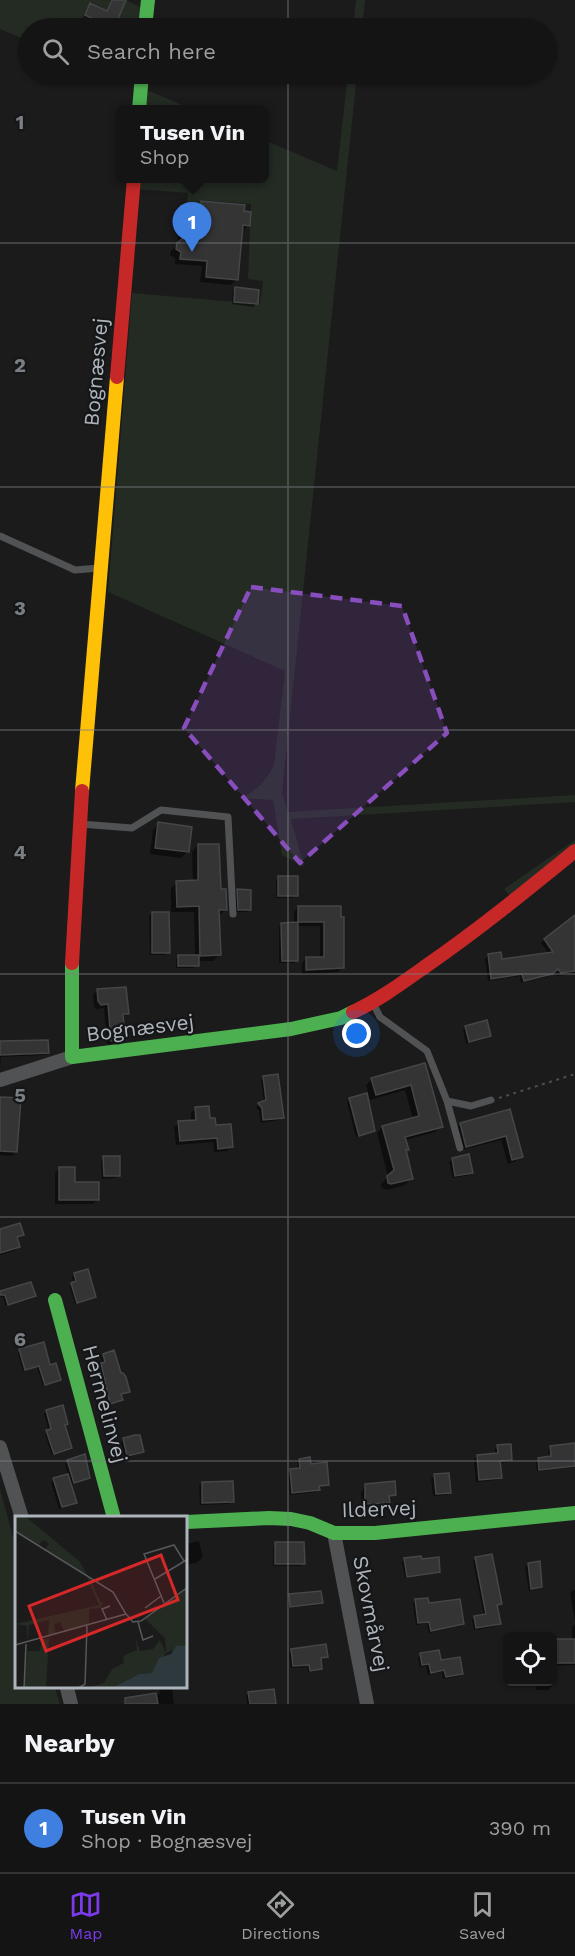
<!DOCTYPE html>
<meta charset="utf-8">
<style>
body{margin:0;font-family:"Work Sans",sans-serif;background:#212122;color:#f1f3f6}
.controls{position:absolute;right:18px;bottom:18px;display:grid;overflow:hidden;border-radius:9px;box-shadow:0 2px 4px #0004}
.controls button{width:54px;height:54px;display:grid;place-items:center;padding:0;border:0;border-bottom:2px solid #333334;background:#141414;color:#f1f3f6;font:30px sans-serif}
.you{position:absolute;left:357px;top:1034px;width:21px;height:21px;margin:-15px;border:4px solid #fff;border-radius:50%;background:#1a73e8;box-shadow:0 0 0 9px #1a73e833}
.badge{display:grid;place-items:center;width:39px;height:39px;border-radius:50%;background:#7c3aed;color:#fff;font-size:20px;font-weight:700}
.pin{position:absolute;translate:-50% -50px;filter:drop-shadow(0 2px 3px #0008)}
.pin::after{content:'';position:absolute;top:32px;width:21px;height:18px;background:inherit;clip-path:polygon(0 0,100% 0,50% 100%)}
.popup{position:absolute;left:116px;top:105px;width:153px;height:78px;box-sizing:border-box;display:grid;place-content:center;border-radius:9px;background:#141414;filter:drop-shadow(0 2px 4px #0005);font-size:20px;white-space:nowrap;color:#9d9ea0}
.popup b{font-size:22px;color:#f1f3f6}
.popup::after{content:'';position:absolute;left:50%;top:100%;margin-left:-12px;border:12px solid transparent;border-top-color:#141414}
.list{margin:0;padding:0;list-style:none}
h2{display:flex;justify-content:space-between;align-items:center;height:78px;margin:0;padding:0 24px;font-size:26px}
h2 small{font-size:20px;font-weight:400;color:#9d9ea0}
.list li{display:grid;grid-template-columns:39px 1fr auto;gap:18px;align-items:center;box-sizing:border-box;height:90px;padding:0 24px;border-top:2px solid #333334}
.list b{display:block;font-size:22px;white-space:nowrap}
.list p{margin:0;font-size:20px;white-space:nowrap;color:#9d9ea0}
.list em{font-size:20px;font-style:normal;color:#9d9ea0}
.icon{flex:none;width:33px;height:33px;fill:none;stroke:currentColor;stroke-width:2;stroke-linecap:round;stroke-linejoin:round}
.map{position:relative;flex:none;width:575px;height:1704px;overflow:hidden}
.search{position:absolute;background:#141414;box-shadow:0 2px 4px #0004;left:18px;right:18px;top:18px;height:66px;display:flex;align-items:center;gap:15px;box-sizing:border-box;padding:0 21px;border-radius:33px;color:#9d9ea0;font-size:22px}
.sheet{height:168px;background:#141414}
nav{display:flex;justify-content:space-around;align-items:center;box-sizing:border-box;height:84px;border-top:2px solid #333334;background:#141414;font-size:16px;color:#9d9ea0}
nav a{display:grid;justify-items:center;gap:3px}
nav .on{color:#7c3aed}
.map>svg:first-child{display:block}
.green{fill:#232b23}
.shadow{fill:#0007}
.building{fill:#343435;stroke:#444647;stroke-width:1.5}
.lines{fill:none;stroke-linecap:round;stroke-linejoin:round}
.path{stroke:#4b4c4f;stroke-width:2;stroke-dasharray:3 4.5;stroke-linecap:butt}
.lane{stroke:#505254;stroke-width:7}
.street{stroke:#505254;stroke-width:14}
.fast{stroke:#4caf50;stroke-width:14}
.slow{stroke:#ffc107;stroke-width:14}
.jam{stroke:#c62828;stroke-width:14}
.marked{fill:#884ebe;fill-opacity:0.2;stroke:#884ebe;stroke-width:4.5;stroke-dasharray:12 8;stroke-linejoin:round}
.grid{fill:none;stroke:#7b7e83;stroke-width:1.5;stroke-opacity:0.55}
.labels{text-anchor:middle;stroke-width:4.5;stroke-linejoin:round;paint-order:stroke}
.street-label{font-size:21px;fill:#aeb4bb;stroke:#151618}
.inset-road{fill:none;stroke:#56585b;stroke-width:1.5}
.view{fill:#d62828;fill-opacity:0.15;stroke:#d62828;stroke-width:3}
.inset-edge{fill:none;stroke:#aeb4bb;stroke-width:3}
.grid-label{font-size:20px;text-anchor:middle;font-weight:bold;fill:#7b7e83;stroke:#151618;stroke-width:4.5;stroke-linejoin:round;paint-order:stroke}
</style>
<div class="map">
<svg width="575" height="1704" viewBox="0 0 575 1704">
<rect width="100%" height="100%" fill="#1b1b1b"/>
<!-- green -->
<path class="green" d="M0 0H109L111 1 107 10 91 2 85 14 113 27 126 0 142 8 141 28H28V41L0 29Z
M356 0H365L362 28H353Z
M348 74H357L282 793 288 812 575 795V802L291 819 304 867 282 855 273 800 242 798C258 789 266 781 274 765L285 671 108 592 132 293 260 304 263 281 248 279 251 204 201 200 200 214H186L188 193 140 189V179L264 178V140L337 171Z
M147 90 192 109 145 110Z
M575 840V847L510 896 504 889Z
M0 1489 16 1548V1688H55L60 1704H0Z"/>
<!-- shadow -->
<path class="shadow" d="M111 0H124L111 28 83 18 88 8 106 12Z
M202 202 243 212 248 225 242 232 237 279 231 285 200 282 202 266 175 264V258L170 255 171 251 177 245 178 236 184 230 194 231 196 208Z
M236 289 256 304 253 307 232 304 233 292Z
M159 824 187 852 181 858 150 854 153 830Z
M198 845 220 891 226 910 218 916 219 955 213 961H197L194 968H176V959L179 956H195L194 912H171V888L177 882H193L192 852Z
M279 878 296 895 293 898H276V880Z
M238 891 249 910 246 912H236L235 894Z
M298 907H340L342 968 338 972 302 974V963L307 958H320V926H296L297 960 294 963H279V927L282 924H294V912Z
M152 913 168 952 165 955H150L149 916Z
M569 922 575 929V973L557 976 554 972 547 977 521 983 520 976 488 981 485 959 488 956 501 961 549 954 541 943Z
M98 990 127 1013 123 1018V1038L119 1043 107 1044 104 1008 96 1009 94 1006 93 995Z
M466 1027 489 1036 487 1038 466 1044 463 1030Z
M0 1043 47 1053 45 1055 1 1057 0 1069Z
M424 1065 441 1126 435 1132 405 1140 407 1149 405 1152 411 1179 405 1185 387 1190 382 1188 381 1184 388 1177 377 1133 382 1127 413 1119 405 1090 370 1100 366 1085 372 1079Z
M264 1078 282 1118 279 1120 261 1123 259 1111 256 1107 264 1102 261 1080Z
M0 1098 16 1152 12 1156 0 1155Z
M350 1099 374 1131 371 1133 356 1137 347 1102Z
M195 1109 209 1119 231 1146 227 1151 214 1152 213 1142 176 1145 174 1127 179 1123 191 1122V1113Z
M508 1111 521 1157 516 1161 508 1164 501 1140 462 1150 456 1129 461 1124Z
M104 1158 119 1175 116 1178 102 1179 101 1161Z
M452 1159 471 1172 469 1175 453 1178 449 1162Z
M59 1169 73 1183 97 1200 93 1204H55V1173Z
M0 1230 22 1234 17 1239 18 1247 14 1251 0 1255Z
M75 1274 95 1297 92 1299 75 1304 70 1287 74 1283 72 1277Z
M0 1293 34 1296 31 1299 6 1306 3 1297H0Z
M20 1351 49 1366 60 1379 43 1386 37 1367 23 1371 18 1353Z
M104 1355 120 1375 128 1391 120 1395 121 1400 119 1402 108 1405 99 1367 103 1364 101 1358Z
M47 1411 67 1424 64 1426 70 1448 68 1450 52 1455 45 1434 49 1431 44 1414Z
M124 1439 142 1451 139 1454 125 1458 121 1442Z
M575 1444V1467L537 1471 536 1462 539 1459 549 1458 548 1449 550 1447Z
M498 1446 511 1459 508 1462 499 1463 500 1477 497 1480 476 1482 474 1459 477 1456 495 1455V1449Z
M299 1460 310 1466 327 1484 318 1487 316 1492 290 1495 288 1473 290 1471 298 1470 297 1462Z
M68 1461 89 1477 86 1480 70 1485 75 1503 72 1505 59 1509 51 1482 54 1479 68 1475 65 1464Z
M434 1476 449 1492 447 1495 433 1496 431 1479Z
M202 1483 232 1501 229 1504 200 1505 199 1486Z
M365 1486 395 1495 388 1498V1502L385 1505 362 1506 361 1493Z
M199 1541 203 1557 198 1562 186 1565V1544Z
M275 1544 303 1563 301 1566H273V1547Z
M476 1559 501 1603 496 1606 499 1623 496 1626 474 1630 472 1620 475 1617 484 1615 473 1561Z
M405 1560 420 1561 439 1571 436 1573 405 1578 402 1562Z
M528 1564 540 1587 537 1589 529 1591 525 1567Z
M573 1590H575V1622L570 1593Z
M290 1596 321 1603 319 1605 288 1608 287 1598Z
M415 1601 427 1604 462 1624 460 1626 429 1633 427 1623 416 1625 413 1603Z
M575 1624V1665L555 1666 552 1668V1641H572V1627Z
M292 1650 326 1657 320 1660 321 1669 318 1671 308 1672 307 1667 291 1668 289 1653Z
M421 1655 440 1662 462 1673 459 1676 443 1679 442 1672 428 1675 426 1666 420 1667 418 1658Z
M534 1682H551V1687L548 1690H536L537 1682Z
M159 1688H172L174 1704H138L139 1697 160 1694Z
M249 1693 275 1704H247L246 1696Z"/>
<!-- building -->
<path class="building" d="M112 0H126L114 28 85 15 90 3 107 11Z
M201 201 245 205 244 211 251 212 250 226 243 225 238 280 206 277 207 261 180 259 181 252 176 249 177 243 183 238V229L199 230Z
M235 287 259 290 258 304 234 302Z
M158 822 192 827 189 852 155 848Z
M198 844H219L221 889H226L227 910H219L221 955 200 956 199 906 177 907 176 881 198 880Z
M278 876H298V896H278Z
M237 889 251 890V910H238Z
M298 906H341V917H344V968L306 970V957H324V922H298Z
M152 912H169L170 953H152Z
M575 915V971L561 973 558 969 552 974 524 981 522 974 491 979 488 954 501 952 502 959 553 952 544 939Z
M298 922V961H282L281 923Z
M178 955H199V966H178Z
M126 987 129 1014H123L125 1039 111 1041 108 1004 101 1005 98 1001 97 989Z
M487 1020 491 1036 469 1042 465 1026Z
M48 1040 49 1053 0 1055V1041Z
M425 1063 443 1127 405 1137 409 1150H406L413 1179 391 1184 388 1183 387 1176 394 1170 382 1126 419 1116 411 1085 376 1095 371 1078Z
M278 1074 284 1118 263 1120 262 1108 258 1103 266 1100 263 1076Z
M367 1093 375 1131 359 1136 349 1098Z
M0 1097 21 1098 17 1152 0 1151Z
M209 1106 210 1118H215L216 1125 231 1124 233 1147 218 1149 217 1138 180 1141 178 1121 196 1120 195 1107Z
M510 1109 523 1157 512 1160 506 1136 466 1147 460 1123Z
M469 1154 473 1173 455 1176 452 1158Z
M103 1156H120V1176H104Z
M59 1167H75V1182H99V1200H59Z
M20 1223 24 1235 17 1237 20 1247 0 1253V1229Z
M88 1269 96 1297 77 1303 71 1283 76 1281 74 1273Z
M31 1282 36 1296 8 1305 5 1295H0V1291Z
M44 1342 50 1365 56 1363 61 1380 45 1385 39 1366 25 1370 19 1349Z
M114 1350 121 1373H123L126 1377 130 1392 121 1394 123 1400 110 1404 101 1363 105 1362 103 1354Z
M63 1405 68 1424 65 1425 72 1448 54 1454 46 1430 51 1429 46 1410Z
M135 1435H140L144 1452 127 1456 123 1438Z
M575 1443V1466L539 1470 538 1458 551 1456 550 1446Z
M511 1444 512 1460 500 1461 502 1478 479 1480 477 1455 498 1453 497 1445Z
M85 1454 90 1478 74 1483 67 1460Z
M310 1457 311 1464 327 1462 329 1485 319 1486 320 1490 292 1493 290 1469 300 1468 299 1459Z
M449 1473 451 1493 436 1494 434 1474Z
M68 1474 77 1503 62 1507 53 1478Z
M233 1481 234 1502 202 1503V1482Z
M395 1481 396 1495 389 1496 390 1503 365 1504V1484Z
M275 1542H304L305 1564H275Z
M492 1554 502 1604 497 1605 501 1624 476 1628 474 1616 486 1614 475 1557Z
M421 1556 422 1559 439 1557 440 1572 407 1577 404 1558Z
M540 1561 542 1587 531 1589 528 1563Z
M321 1591 323 1603 290 1607 289 1594Z
M428 1598 429 1603 460 1599 464 1624 431 1631 429 1622 418 1623 415 1599Z
M552 1639H575V1663H552Z
M326 1644 328 1657 321 1658 322 1669 310 1671 309 1665 293 1666 291 1649Z
M439 1650 441 1660 460 1657 463 1674 446 1677 444 1670 431 1673 429 1664 422 1665 420 1653Z
M274 1689 276 1704H250L248 1692Z
M156 1693 158 1704H125V1698Z"/>
<g class="lines">
<!-- path -->
<path class="path" d="M499 1098 575 1074"/>
<!-- lane -->
<path class="lane" d="M0 536 75 570 99 568
M80 824 132 828 161 810 228 817 233 914
M373 1003 380 1017 427 1051 447 1101 471 1106 491 1100
M447 1101 460 1148"/>
<!-- street -->
<path class="street" d="M0 1080 72 1057
M0 1447 22 1518
M334 1533 367 1704
M67 1688 71 1704"/>
<!-- fast -->
<path class="fast" d="M145 28 148 0
M139 110 142 74
M72 963V1057L291 1029 341 1018 353 1012
M55 1300 114 1518
M186 1522 269 1518 291 1519 310 1523 334 1533H375L575 1513"/>
<!-- slow -->
<path class="slow" d="M82 791 117 377"/>
<!-- jam -->
<path class="jam" d="M117 377 134 178
M72 963 82 791
M353 1012C379 1000 402 983 426 966 478 930 526 891 575 851"/>
</g>
<!-- marked area -->
<path class="marked" d="M251 587 402 606 447 733 300 863 184 728Z"/>
<!-- grid -->
<path class="grid" d="M288 0V28M288 74V1704M0 243H575M0 487H575M0 730H575M0 974H575M0 1217H575M0 1461H575"/>
<g class="labels">
<!-- street labels -->
<g class="street-label">
<text transform="translate(96 372) rotate(-85)" y="7">Bognæsvej</text>
<text transform="translate(140 1028) rotate(-7)" y="7">Bognæsvej</text>
<text transform="translate(105 1404) rotate(75)" y="7">Hermelinvej</text>
<text transform="translate(379 1509) rotate(-2)" y="7">Ildervej</text>
<text transform="translate(371 1614) rotate(79)" y="7">Skovmårvej</text>
</g>
</g>
<!-- overview -->
<g transform="translate(15 1516)">
<rect width="172" height="172" fill="#1b1b1b"/>
<path d="M0 0H10L64 45 73 60 30 33 34 28 28 24 24 29 0 14ZM72 61 75 63 86 87 89 85 86 92 74 93V109L50 116 45 106 39 109 41 118 33 121 34 104 14 109 12 127V110L0 108 84 89ZM172 72V128L151 137 137 157 124 158 97 172 70 173 89 167 97 153 109 147 108 140 122 134 121 123 125 135 138 133 145 124 151 137 150 122 130 103ZM34 122 31 172H9L12 135H25L27 124Z" fill="#232b23"/>
<path d="M172 129V172H97L124 158 137 157 144 142 156 138 161 130Z" fill="#2e393d"/>
<path class="inset-road" d="M0 15 98 76 111 98 0 129M140 63 173 43M149 87 129 38 159 29 169 45M130 92 146 80M111 98 118 106 126 105 173 71M92 104 87 93 95 90M123 106 128 124 138 120M9 173 11 128M62 173 70 168 72 110"/>
<path class="view" d="M146 39 163 84 31 135 14 90Z"/>
<rect width="172" height="172" class="inset-edge"/>
</g>
<g class="grid-label">
<text x="20" y="129">1</text>
<text x="20" y="372">2</text>
<text x="20" y="615">3</text>
<text x="20" y="859">4</text>
<text x="20" y="1102">5</text>
<text x="20" y="1346">6</text>
</g>
</svg>
<div class="controls">
<button><svg class="icon" aria-label="locate" viewBox="0 0 24 24"><circle cx="12" cy="12" r="6"/><path d="M12 2v4M12 18v4M2 12h4M18 12h4"/></svg></button>
</div>
<div class="you"></div>
<div class="pin badge" style="left:192px;top:252px;background:#3f7fe0">1</div>
<div class="popup"><b>Tusen Vin</b>Shop</div>
<div class="search"><svg class="icon" aria-label="search" viewBox="0 0 24 24"><circle cx="10" cy="10" r="6"/><path d="M15 15l6 6"/></svg>Search here</div>
</div>
<section class="sheet">
<h2>Nearby<small></small></h2>
<ul class="list">
<li><span class="badge" style="background:#3f7fe0">1</span><div><b>Tusen Vin</b><p>Shop · Bognæsvej</p></div><em>390 m</em></li>
</ul>
</section>
<nav>
<a class="on"><svg class="icon" aria-label="map" viewBox="0 0 24 24"><path d="M3 6l6-2 6 2 6-2v14l-6 2-6-2-6 2zM9 4v14M15 6v14"/></svg>Map</a>
<a><svg class="icon" aria-label="directions" viewBox="0 0 24 24"><path d="M12 3l9 9-9 9-9-9zM9 14v-3h6M13 9l2 2-2 2"/></svg>Directions</a>
<a><svg class="icon" aria-label="saved" viewBox="0 0 24 24"><path d="M7 4h10v16l-5-4-5 4z"/></svg>Saved</a>
</nav>
